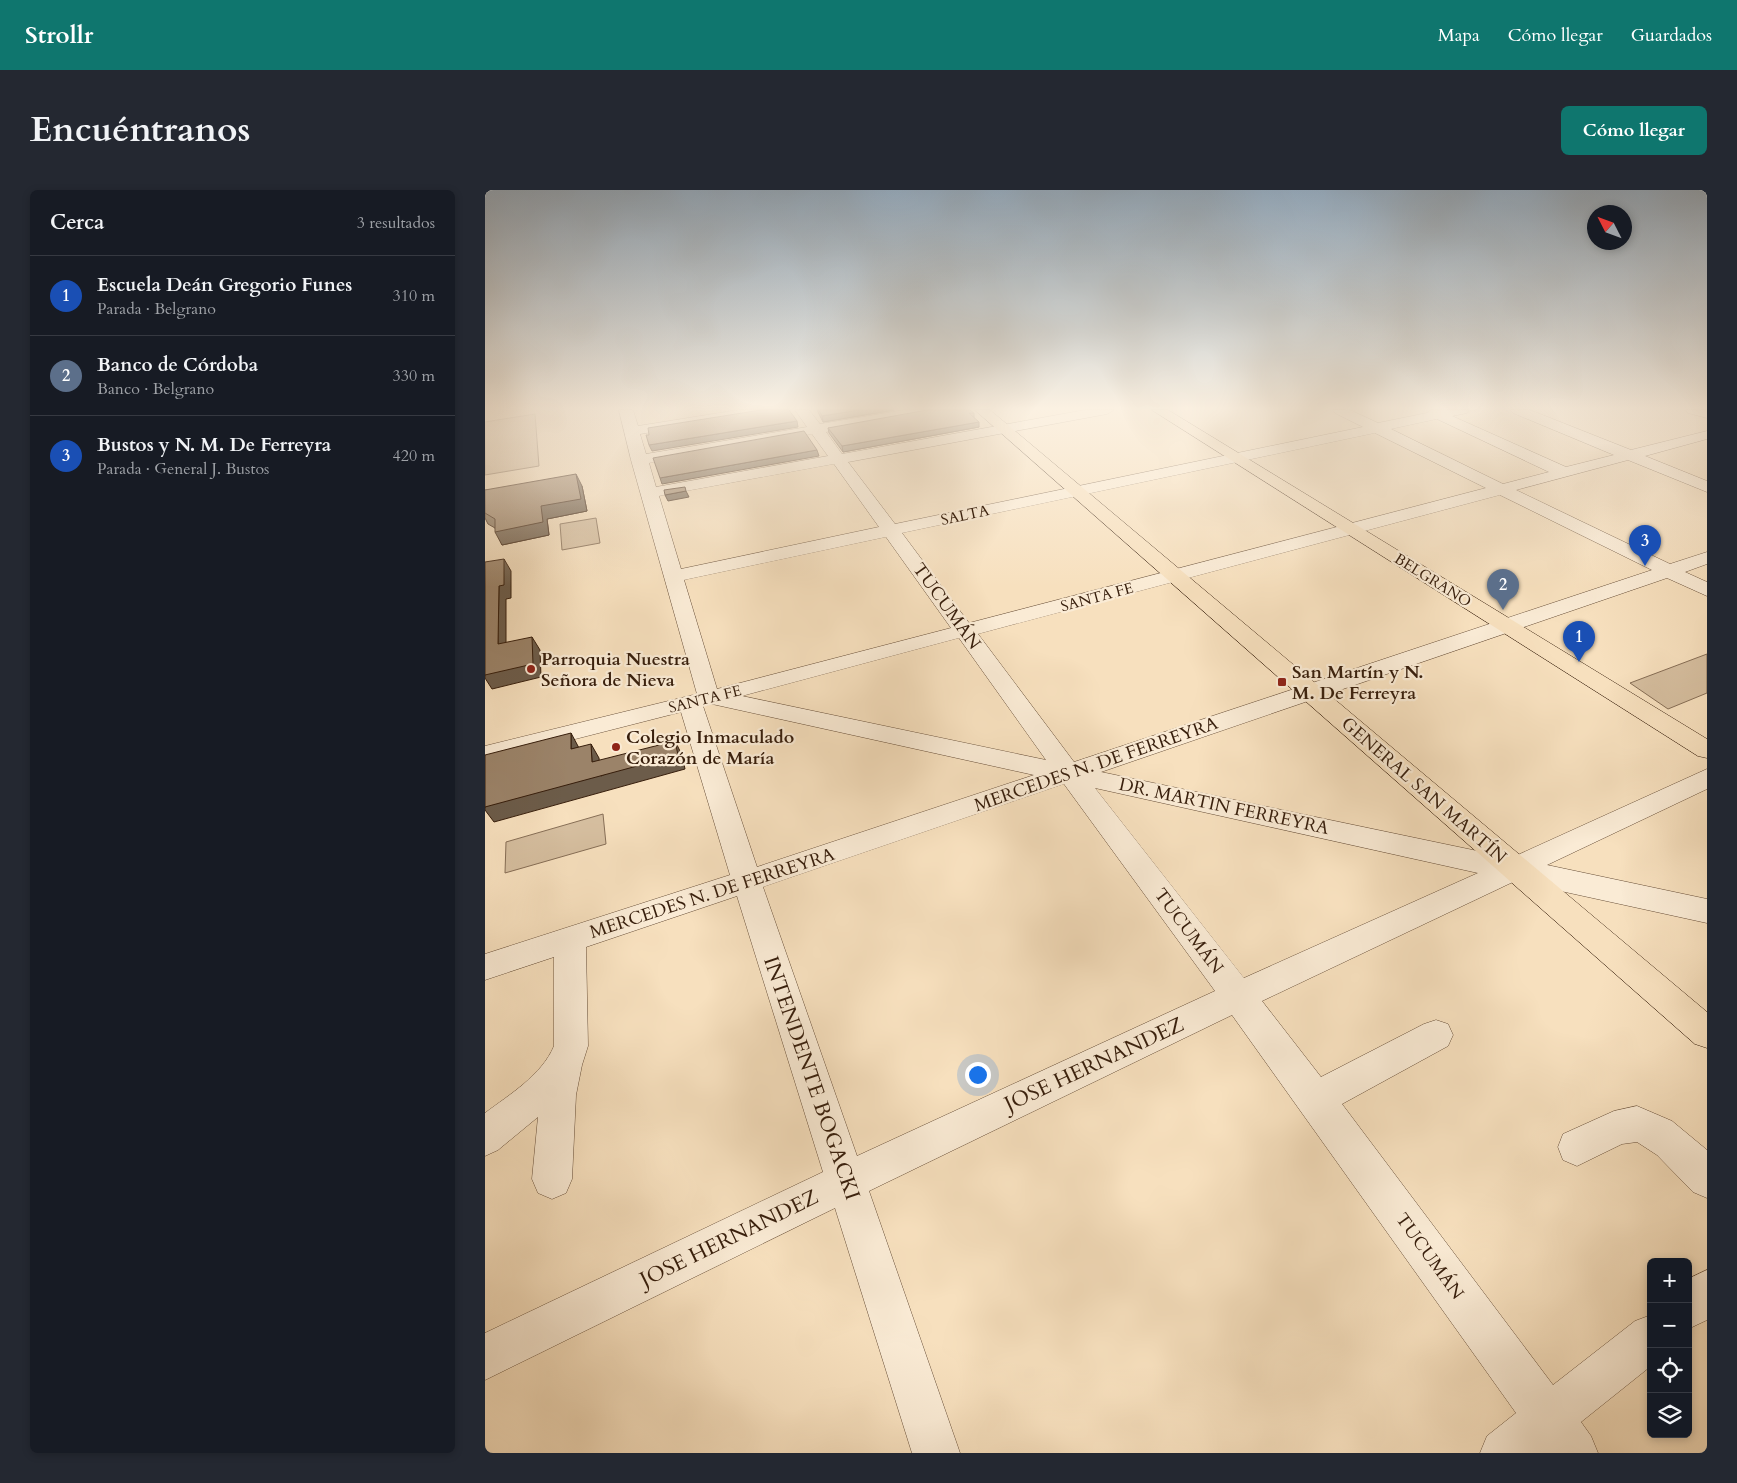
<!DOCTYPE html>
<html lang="es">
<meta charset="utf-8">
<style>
body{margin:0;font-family:Cardo,serif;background:#242831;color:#f1f3f6}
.controls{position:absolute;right:15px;bottom:15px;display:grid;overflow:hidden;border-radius:8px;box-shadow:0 2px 8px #0003}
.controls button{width:45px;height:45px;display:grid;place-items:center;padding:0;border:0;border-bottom:1px solid #363941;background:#171b24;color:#f1f3f6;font:25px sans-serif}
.compass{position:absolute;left:1102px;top:15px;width:45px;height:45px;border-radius:50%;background:#171b24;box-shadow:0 2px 8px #0003;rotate:312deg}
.you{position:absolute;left:492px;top:884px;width:18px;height:18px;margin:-12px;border:4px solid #fff;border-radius:50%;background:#1a73e8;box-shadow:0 0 0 8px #1a73e833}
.badge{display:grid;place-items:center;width:32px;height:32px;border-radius:50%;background:#0f766e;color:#fff;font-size:16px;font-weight:700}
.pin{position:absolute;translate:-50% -41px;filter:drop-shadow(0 1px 2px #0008)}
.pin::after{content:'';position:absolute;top:26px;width:18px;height:15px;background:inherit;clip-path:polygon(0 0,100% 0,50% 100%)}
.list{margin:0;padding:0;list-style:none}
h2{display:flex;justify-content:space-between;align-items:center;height:65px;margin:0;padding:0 20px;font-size:21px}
h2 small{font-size:16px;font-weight:400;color:#9ea1a6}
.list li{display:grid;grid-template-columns:32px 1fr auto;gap:15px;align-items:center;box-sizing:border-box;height:80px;padding:0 20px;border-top:1px solid #363941}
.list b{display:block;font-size:19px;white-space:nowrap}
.list p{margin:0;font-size:16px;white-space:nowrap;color:#9ea1a6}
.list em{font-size:16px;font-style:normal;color:#9ea1a6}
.icon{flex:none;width:28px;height:28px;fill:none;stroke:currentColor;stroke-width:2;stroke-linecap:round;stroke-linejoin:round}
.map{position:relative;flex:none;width:1222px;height:1263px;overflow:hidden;border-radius:8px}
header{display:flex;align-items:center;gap:30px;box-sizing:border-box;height:70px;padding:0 25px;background:#0f766e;color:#fff}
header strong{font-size:24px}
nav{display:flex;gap:28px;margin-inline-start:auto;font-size:18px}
.intro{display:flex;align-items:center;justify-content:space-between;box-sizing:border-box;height:120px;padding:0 30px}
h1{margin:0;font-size:35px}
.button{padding:12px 22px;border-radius:8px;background:#0f766e;color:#fff;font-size:18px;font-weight:700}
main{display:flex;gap:30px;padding:0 30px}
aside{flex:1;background:#171b24;border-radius:8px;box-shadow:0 2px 8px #0003}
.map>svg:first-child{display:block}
.green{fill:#d6bfa0;stroke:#866e56}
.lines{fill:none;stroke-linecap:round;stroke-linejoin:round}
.minor-casing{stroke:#674e38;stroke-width:1}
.major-casing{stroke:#371e0c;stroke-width:1}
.minor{fill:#faebd5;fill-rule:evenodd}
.major{fill:#f7e0be;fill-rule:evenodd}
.wall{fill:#85715a;stroke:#371e0c}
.shaded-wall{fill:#6c5c4a;stroke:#371e0c}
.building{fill:#9b8369;stroke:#371e0c}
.poi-dot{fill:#8f2418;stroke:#faebd5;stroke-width:2}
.labels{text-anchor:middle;stroke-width:4.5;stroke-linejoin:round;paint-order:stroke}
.far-street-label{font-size:15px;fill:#371e0c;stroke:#faebd5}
.street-label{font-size:18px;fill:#371e0c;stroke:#faebd5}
.poi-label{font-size:18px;font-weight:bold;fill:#371e0c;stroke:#faebd5;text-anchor:start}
.near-street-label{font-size:21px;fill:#371e0c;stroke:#faebd5}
</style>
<header>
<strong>Strollr</strong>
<nav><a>Mapa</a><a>Cómo llegar</a><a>Guardados</a></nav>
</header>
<div class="intro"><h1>Encuéntranos</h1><a class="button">Cómo llegar</a></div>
<main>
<aside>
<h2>Cerca<small>3 resultados</small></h2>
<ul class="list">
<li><span class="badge" style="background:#1a4fb4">1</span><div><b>Escuela Deán Gregorio Funes</b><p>Parada · Belgrano</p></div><em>310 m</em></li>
<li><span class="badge" style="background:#5c6f8a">2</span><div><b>Banco de Córdoba</b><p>Banco · Belgrano</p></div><em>330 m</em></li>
<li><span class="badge" style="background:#1a4fb4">3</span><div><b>Bustos y N. M. De Ferreyra</b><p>Parada · General J. Bustos</p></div><em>420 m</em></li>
</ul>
</aside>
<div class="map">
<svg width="1222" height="1263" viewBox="0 0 1222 1263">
<rect width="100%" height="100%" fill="#f7e0be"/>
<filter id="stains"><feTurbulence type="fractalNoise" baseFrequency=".004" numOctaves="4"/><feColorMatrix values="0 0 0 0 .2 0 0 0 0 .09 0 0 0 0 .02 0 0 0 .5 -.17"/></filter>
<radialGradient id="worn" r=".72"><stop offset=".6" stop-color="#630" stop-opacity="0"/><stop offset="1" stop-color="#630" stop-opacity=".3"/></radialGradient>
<!-- green -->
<path class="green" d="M50 224 54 276 0 285V232Z
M111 328 115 353 77 360 75 334Z
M1222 464V503L1183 519 1145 493Z
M118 624 121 654 20 683 21 652Z"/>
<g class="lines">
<!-- minor casing -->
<g class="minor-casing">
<path id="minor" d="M134 220H148L153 236 253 220H285L278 224 155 244 161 264 322 237 310 220H324L335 234 419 220H449L442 224 341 242 357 264 600 220H629L622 224 363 272 410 334 878 237 850 223 848 220H865L893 233 942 223 945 220H984L982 223 967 226 1081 277 1129 265 1028 223 1026 220H1045L1146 260 1222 241V249L1160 266 1222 291V302L1143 270 1031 300 1185 374 1222 362V374L1200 382 1222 392V406L1182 388 616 582 1026 668 1222 579V599L1062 675 1222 709V733L1030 691 777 811 836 887 939 834 951 830 963 834 968 845 963 856 857 914 1068 1195 1150 1131 1166 1125V1176L1096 1232 1106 1246 1113 1263H995L1002 1246 1031 1223 747 825 384 1001 475 1263H427L350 1018 0 1190V1143L338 982 252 706 101 757 103 856 97 875 91 905 87 989 81 1003 67 1009 53 1003 47 989 53 927 13 960 0 966V923C24 905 57 885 69 856V767L0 790V764L245 685 196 522 0 572V556L212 504 146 270ZM952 229 1064 282 1018 294 906 239ZM890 243 1001 298 484 433 417 343ZM327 244 343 266 171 297 164 273ZM349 274 394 337 196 379 174 306ZM1015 305 1167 380 589 572 493 444ZM401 347 466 438 232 499 199 390ZM474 448 561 570 257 506ZM227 514 549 585 272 677 218 516ZM579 594 730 801 372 966 278 697ZM610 598 993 683 759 788Z
M1201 220H1222V228L1203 223Z
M1152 916 1187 931 1222 960V1008L1208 1002 1172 965 1152 952 1137 954 1092 976 1078 970 1073 957 1078 944 1129 921Z
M1222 1080V1130L1203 1139V1089Z"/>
</g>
<!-- major casing -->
<g class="major-casing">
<path id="major" d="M490 220H505L1222 822V858L1210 854Z
M667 220H683L1222 549V568L1213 566Z"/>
</g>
<!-- minor -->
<use href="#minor" class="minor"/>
<!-- major -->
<use href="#major" class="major"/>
</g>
<!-- wall -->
<path class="wall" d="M332 220H409L338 232Z
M489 223V228L494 237 358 262 344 243 343 238Z
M97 296 102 321 62 329 64 345 17 355 10 338 3 334 0 328V300Z"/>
<!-- shaded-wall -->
<path class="shaded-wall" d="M374 220H409L338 232 337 226Z
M312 231 313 237 167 261 164 255Z
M494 232V237L358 262 357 256Z
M332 260 334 266 177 294 175 288Z
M91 284 97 296 102 321 62 329 64 345 17 355 10 342 56 316Z
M201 301 204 307 183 311 180 305Z
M19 369 26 381V408L21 409V467L13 454 14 396Z
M47 447 55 460 56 487 7 499 0 488V485Z
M86 543 94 558 86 559Z
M190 551 197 565 200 579 9 632 0 620V617L107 572 106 554 114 568 116 586Z"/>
<!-- building -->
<path class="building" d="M276 220H304L312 231 164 255 161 245H164L163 238Z
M334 220H374L337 226Z
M442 220H485L489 223H484L494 232 357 256 343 238Z
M319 241 332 260 175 288 168 268Z
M91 284 96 309 56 316 58 332 10 342V329L0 323V300Z
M200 297 201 301 180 305 179 300Z
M19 369V395L14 396 13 454 47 447 48 474 0 485V372Z
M86 543V559L106 554 107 572 190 551 193 565 0 617V565Z"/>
<!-- sky -->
<linearGradient id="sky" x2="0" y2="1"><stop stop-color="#94abbf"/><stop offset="0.55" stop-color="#fbf1e2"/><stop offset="1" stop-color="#fbf1e2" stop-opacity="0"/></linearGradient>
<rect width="1222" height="397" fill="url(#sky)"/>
<!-- markers -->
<g class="poi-dot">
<circle cx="46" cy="479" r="5"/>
<rect x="792" y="487" width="10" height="10" rx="2.5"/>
<circle cx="131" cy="557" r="5"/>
</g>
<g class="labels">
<!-- far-street labels -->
<g class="far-street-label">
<text transform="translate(480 325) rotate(-12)" y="5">SALTA</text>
<text transform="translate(948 390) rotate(32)" y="5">BELGRANO</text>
<text transform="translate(612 407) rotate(-15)" y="5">SANTA FE</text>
<text transform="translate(220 509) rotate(-14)" y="5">SANTA FE</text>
</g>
<!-- street labels -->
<g class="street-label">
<text transform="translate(462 416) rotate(54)" y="6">TUCUMÁN</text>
<text transform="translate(611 574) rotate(-19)" y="6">MERCEDES N. DE FERREYRA</text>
<text transform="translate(939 600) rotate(41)" y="6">GENERAL SAN MARTÍN</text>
<text transform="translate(739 616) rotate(12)" y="6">DR. MARTIN FERREYRA</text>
<text transform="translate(227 703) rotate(-18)" y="6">MERCEDES N. DE FERREYRA</text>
<text transform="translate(704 741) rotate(53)" y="6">TUCUMÁN</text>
<text transform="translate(945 1066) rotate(54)" y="6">TUCUMÁN</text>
</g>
<!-- poi labels -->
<g class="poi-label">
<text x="56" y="475">Parroquia Nuestra<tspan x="56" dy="21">Señora de Nieva</tspan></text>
<text x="807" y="488">San Martín y N.<tspan x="807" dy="21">M. De Ferreyra</tspan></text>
<text x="141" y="553">Colegio Inmaculado<tspan x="141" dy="21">Corazón de María</tspan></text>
</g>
<!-- near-street labels -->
<g class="near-street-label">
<text transform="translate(609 874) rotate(-25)" y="7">JOSE HERNANDEZ</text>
<text transform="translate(327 888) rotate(71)" y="7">INTENDENTE BOGACKI</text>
<text transform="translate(244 1048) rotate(-26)" y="7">JOSE HERNANDEZ</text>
</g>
</g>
<rect width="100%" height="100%" filter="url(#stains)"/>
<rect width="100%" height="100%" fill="url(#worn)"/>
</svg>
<div class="controls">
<button>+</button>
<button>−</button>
<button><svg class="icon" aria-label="locate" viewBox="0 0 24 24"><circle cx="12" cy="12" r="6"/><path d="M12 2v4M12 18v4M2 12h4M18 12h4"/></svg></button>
<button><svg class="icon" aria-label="layers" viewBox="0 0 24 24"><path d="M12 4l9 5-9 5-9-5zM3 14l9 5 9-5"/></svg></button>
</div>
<svg class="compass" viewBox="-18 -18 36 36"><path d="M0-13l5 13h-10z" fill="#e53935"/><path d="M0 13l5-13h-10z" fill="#9ea1a6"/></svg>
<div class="you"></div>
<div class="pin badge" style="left:1094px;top:472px;background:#1a4fb4">1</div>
<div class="pin badge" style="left:1018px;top:420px;background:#5c6f8a">2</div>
<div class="pin badge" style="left:1160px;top:376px;background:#1a4fb4">3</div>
</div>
</main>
